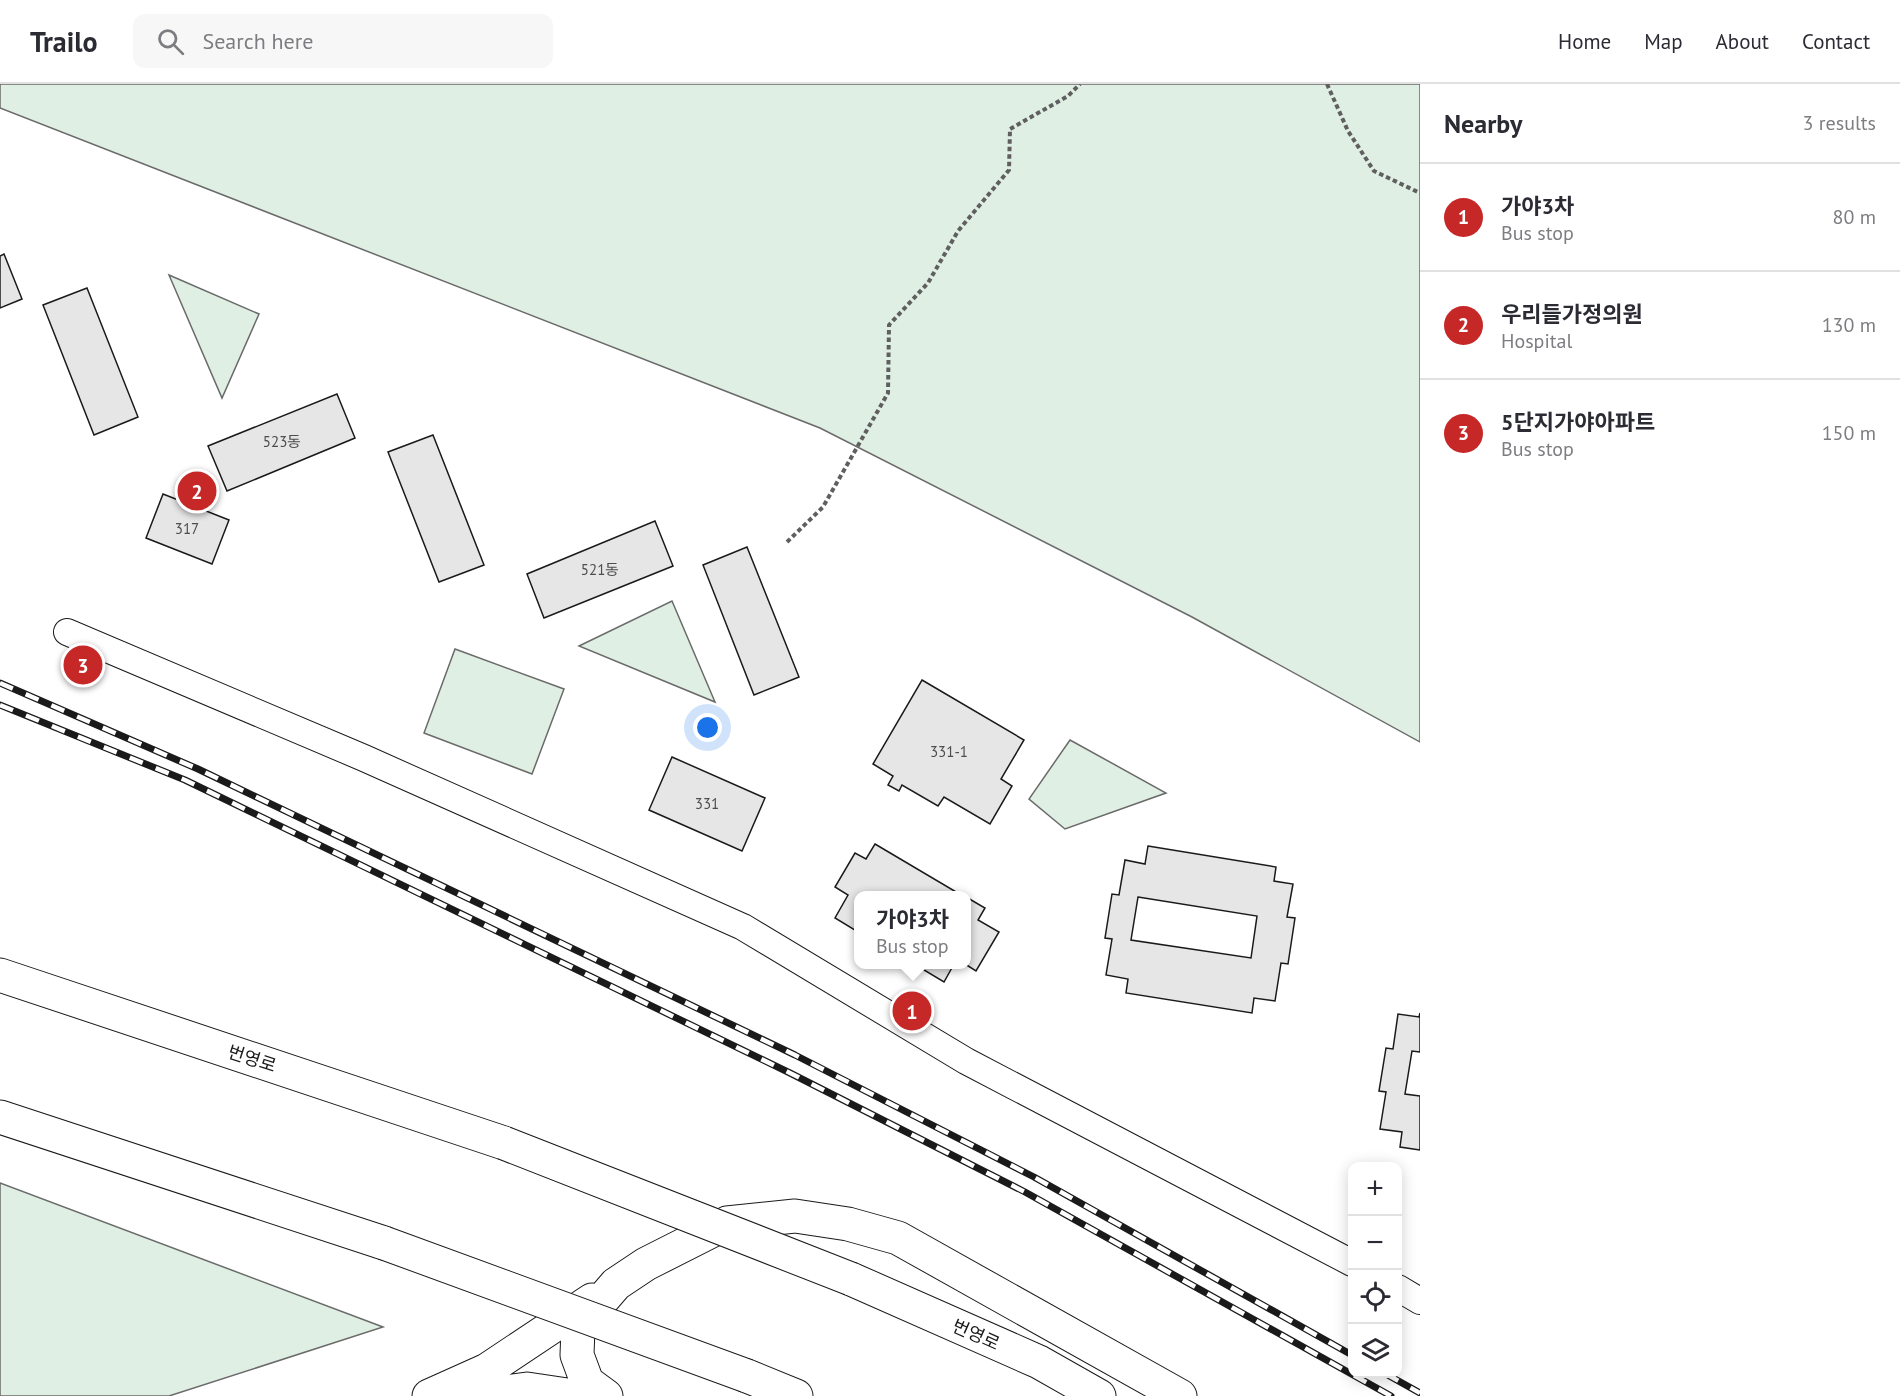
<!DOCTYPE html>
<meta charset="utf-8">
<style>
body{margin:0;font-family:"PT Sans","Noto Sans KR",sans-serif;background:#f7f7f7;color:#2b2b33}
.controls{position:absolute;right:18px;bottom:18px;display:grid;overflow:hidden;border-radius:12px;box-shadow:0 3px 15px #0003}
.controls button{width:54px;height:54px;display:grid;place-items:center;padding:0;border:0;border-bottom:2px solid #e1e1e2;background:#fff;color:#2b2b33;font:30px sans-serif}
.you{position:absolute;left:708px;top:644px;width:21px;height:21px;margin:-15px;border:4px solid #fff;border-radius:50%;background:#1a73e8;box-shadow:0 0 0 9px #1a73e833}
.badge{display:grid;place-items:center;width:39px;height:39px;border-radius:50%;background:#c62828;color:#fff;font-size:20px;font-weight:700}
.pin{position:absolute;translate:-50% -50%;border:3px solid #fff;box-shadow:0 2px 6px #0006}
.popup{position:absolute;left:854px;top:807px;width:117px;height:78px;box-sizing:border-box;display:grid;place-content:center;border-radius:12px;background:#fff;filter:drop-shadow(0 2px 4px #0005);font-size:20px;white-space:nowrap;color:#7c7c81}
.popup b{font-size:22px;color:#2b2b33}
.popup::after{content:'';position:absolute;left:50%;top:100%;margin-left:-12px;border:12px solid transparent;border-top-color:#fff}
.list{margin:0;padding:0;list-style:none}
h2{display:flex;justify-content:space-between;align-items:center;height:78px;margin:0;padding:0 24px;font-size:26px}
h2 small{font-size:20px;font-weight:400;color:#7c7c81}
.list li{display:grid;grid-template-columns:39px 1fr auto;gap:18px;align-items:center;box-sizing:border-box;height:108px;padding:0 24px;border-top:2px solid #e1e1e2}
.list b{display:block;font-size:22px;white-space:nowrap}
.list p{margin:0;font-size:20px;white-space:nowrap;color:#7c7c81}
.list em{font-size:20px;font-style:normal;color:#7c7c81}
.icon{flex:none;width:33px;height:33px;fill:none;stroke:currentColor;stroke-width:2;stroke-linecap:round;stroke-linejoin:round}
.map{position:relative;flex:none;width:1420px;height:1312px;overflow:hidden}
header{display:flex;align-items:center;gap:36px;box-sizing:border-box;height:84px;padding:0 30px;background:#fff;border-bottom:2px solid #e1e1e2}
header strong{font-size:28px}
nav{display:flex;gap:33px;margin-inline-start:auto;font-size:21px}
.search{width:420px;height:54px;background:#f7f7f7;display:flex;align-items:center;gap:15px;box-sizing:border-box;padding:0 21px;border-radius:12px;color:#7c7c81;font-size:22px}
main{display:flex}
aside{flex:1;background:#fff}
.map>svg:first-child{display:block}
.green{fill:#e0efe3;stroke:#6a6a6a;stroke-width:1.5}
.building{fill:#e6e6e6;stroke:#1a1a1a;stroke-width:1.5;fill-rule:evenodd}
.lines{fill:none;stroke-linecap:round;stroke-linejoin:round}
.street-casing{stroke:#1a1a1a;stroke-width:28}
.secondary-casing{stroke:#1a1a1a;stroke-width:35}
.path{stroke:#5f5f5f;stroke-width:4;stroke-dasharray:4.5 3;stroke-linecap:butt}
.street{stroke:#fff;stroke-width:26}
.secondary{stroke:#fff;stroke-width:33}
.rail-casing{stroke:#1a1a1a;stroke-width:7}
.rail{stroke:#fff;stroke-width:4.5;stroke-dasharray:14;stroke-linecap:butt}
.secondary-bridge-casing{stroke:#1a1a1a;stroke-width:35;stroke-linecap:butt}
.secondary-bridge{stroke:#fff;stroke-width:33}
.labels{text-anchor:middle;stroke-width:4.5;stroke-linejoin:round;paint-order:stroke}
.number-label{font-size:15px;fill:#4d4d4d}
.street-label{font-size:18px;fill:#1a1a1a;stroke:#fff}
</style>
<header>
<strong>Trailo</strong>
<div class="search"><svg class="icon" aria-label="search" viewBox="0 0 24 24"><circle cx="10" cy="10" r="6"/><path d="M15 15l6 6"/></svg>Search here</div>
<nav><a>Home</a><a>Map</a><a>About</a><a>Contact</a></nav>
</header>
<main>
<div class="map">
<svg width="1420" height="1312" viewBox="0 0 1420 1312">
<rect width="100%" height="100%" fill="#fff"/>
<!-- green -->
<path class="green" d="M0 0H1420V658L1192 533 820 344 0 24Z
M169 191 259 230 222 314Z
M672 517 715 618 579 562Z
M455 565 564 605 532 690 424 649Z
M1070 656 1166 709 1065 745 1029 715Z
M0 1099 383 1243 169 1312H0Z"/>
<!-- building -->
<path class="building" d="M4 170 22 215 0 224V172Z
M87 204 138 333 94 351 43 221Z
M337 310 355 354 227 407 208 362Z
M433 351 484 481 439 498 388 368Z
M163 410 229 436 212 480 146 454Z
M655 437 673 482 544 534 527 490Z
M747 463 799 593 754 611 703 481Z
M922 596 1024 656 1001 695 1012 702 990 740 944 713 938 722 902 701 899 707 888 701 893 692 873 680Z
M672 673 765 714 742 767 649 726Z
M875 760 963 812H858V848L835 834 848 811 835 803 855 769 866 775Z
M1148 762 1276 783 1274 797 1293 800 1287 833 1295 834 1288 880 1281 879 1275 917 1254 914 1252 929 1126 909 1128 895 1106 891 1112 855 1105 854 1112 810 1119 811 1125 776 1145 780ZM1138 813 1257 832 1251 874 1131 856Z
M966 813 985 824 978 836 999 848 976 887 965 880Z
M914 880H954L944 898Z
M1420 929V968L1412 967 1405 1010 1420 1012V1066L1400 1063 1402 1048 1380 1045 1386 1008 1379 1007 1386 964 1393 965 1398 930 1419 933Z"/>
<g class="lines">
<!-- street casing -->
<g class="street-casing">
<path id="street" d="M67 548 364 674 743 843 966 977 1352 1179
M1398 1204 1420 1217"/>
</g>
<!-- secondary casing -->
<g class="secondary-casing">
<path id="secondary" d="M0 891 504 1059
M0 1033 384 1159
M851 1195 1039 1278 1099 1312
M747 1292 796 1312
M429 1312 487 1286 592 1216
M475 1312 527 1305 574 1312
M606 1312 587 1298 577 1271 578 1244 616 1200 646 1180 727 1139 795 1132 848 1140 898 1154 1180 1312"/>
</g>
<!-- path -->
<path class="path" d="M1327 0 1348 47 1374 87 1420 109
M787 458 823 423 888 309 889 241 928 199 958 147 1009 86 1010 45 1068 12 1080 0"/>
<!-- street -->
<use href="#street" class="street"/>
<!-- secondary -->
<use href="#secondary" class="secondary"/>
<!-- rail casing -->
<g class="rail-casing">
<path id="rail" d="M0 599 198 685 795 971 1034 1093 1352 1271
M0 621 185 696 790 989 1025 1108 1391 1312
M1386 1290 1420 1309"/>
</g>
<!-- rail -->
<use href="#rail" class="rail"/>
<!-- secondary-bridge casing -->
<g class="secondary-bridge-casing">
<path id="secondary-bridge" d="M504 1059 851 1195
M384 1159 747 1292"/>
</g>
<!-- secondary-bridge -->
<use href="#secondary-bridge" class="secondary-bridge"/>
</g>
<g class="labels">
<!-- number labels -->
<g class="number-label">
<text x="282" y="363">523동</text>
<text x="187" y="450">317</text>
<text x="600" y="491">521동</text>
<text x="949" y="673">331-1</text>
<text x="707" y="725">331</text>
</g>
<!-- street labels -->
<g class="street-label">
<text transform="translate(252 975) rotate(18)" y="6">번영로</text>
<text transform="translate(976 1251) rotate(24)" y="6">번영로</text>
</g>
</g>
</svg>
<div class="controls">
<button>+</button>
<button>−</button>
<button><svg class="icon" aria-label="locate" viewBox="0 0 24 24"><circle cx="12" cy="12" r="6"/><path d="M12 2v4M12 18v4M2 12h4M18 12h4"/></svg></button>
<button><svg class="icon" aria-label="layers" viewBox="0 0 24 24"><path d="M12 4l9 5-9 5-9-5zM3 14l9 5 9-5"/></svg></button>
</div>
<div class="you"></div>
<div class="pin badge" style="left:912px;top:927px">1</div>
<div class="popup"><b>가야3차</b>Bus stop</div>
<div class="pin badge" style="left:197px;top:407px">2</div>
<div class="pin badge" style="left:83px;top:581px">3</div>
</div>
<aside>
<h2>Nearby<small>3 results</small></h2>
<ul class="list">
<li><span class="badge">1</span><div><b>가야3차</b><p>Bus stop</p></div><em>80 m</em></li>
<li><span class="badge">2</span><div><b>우리들가정의원</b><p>Hospital</p></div><em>130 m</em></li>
<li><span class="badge">3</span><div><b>5단지가야아파트</b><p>Bus stop</p></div><em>150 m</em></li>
</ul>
</aside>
</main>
